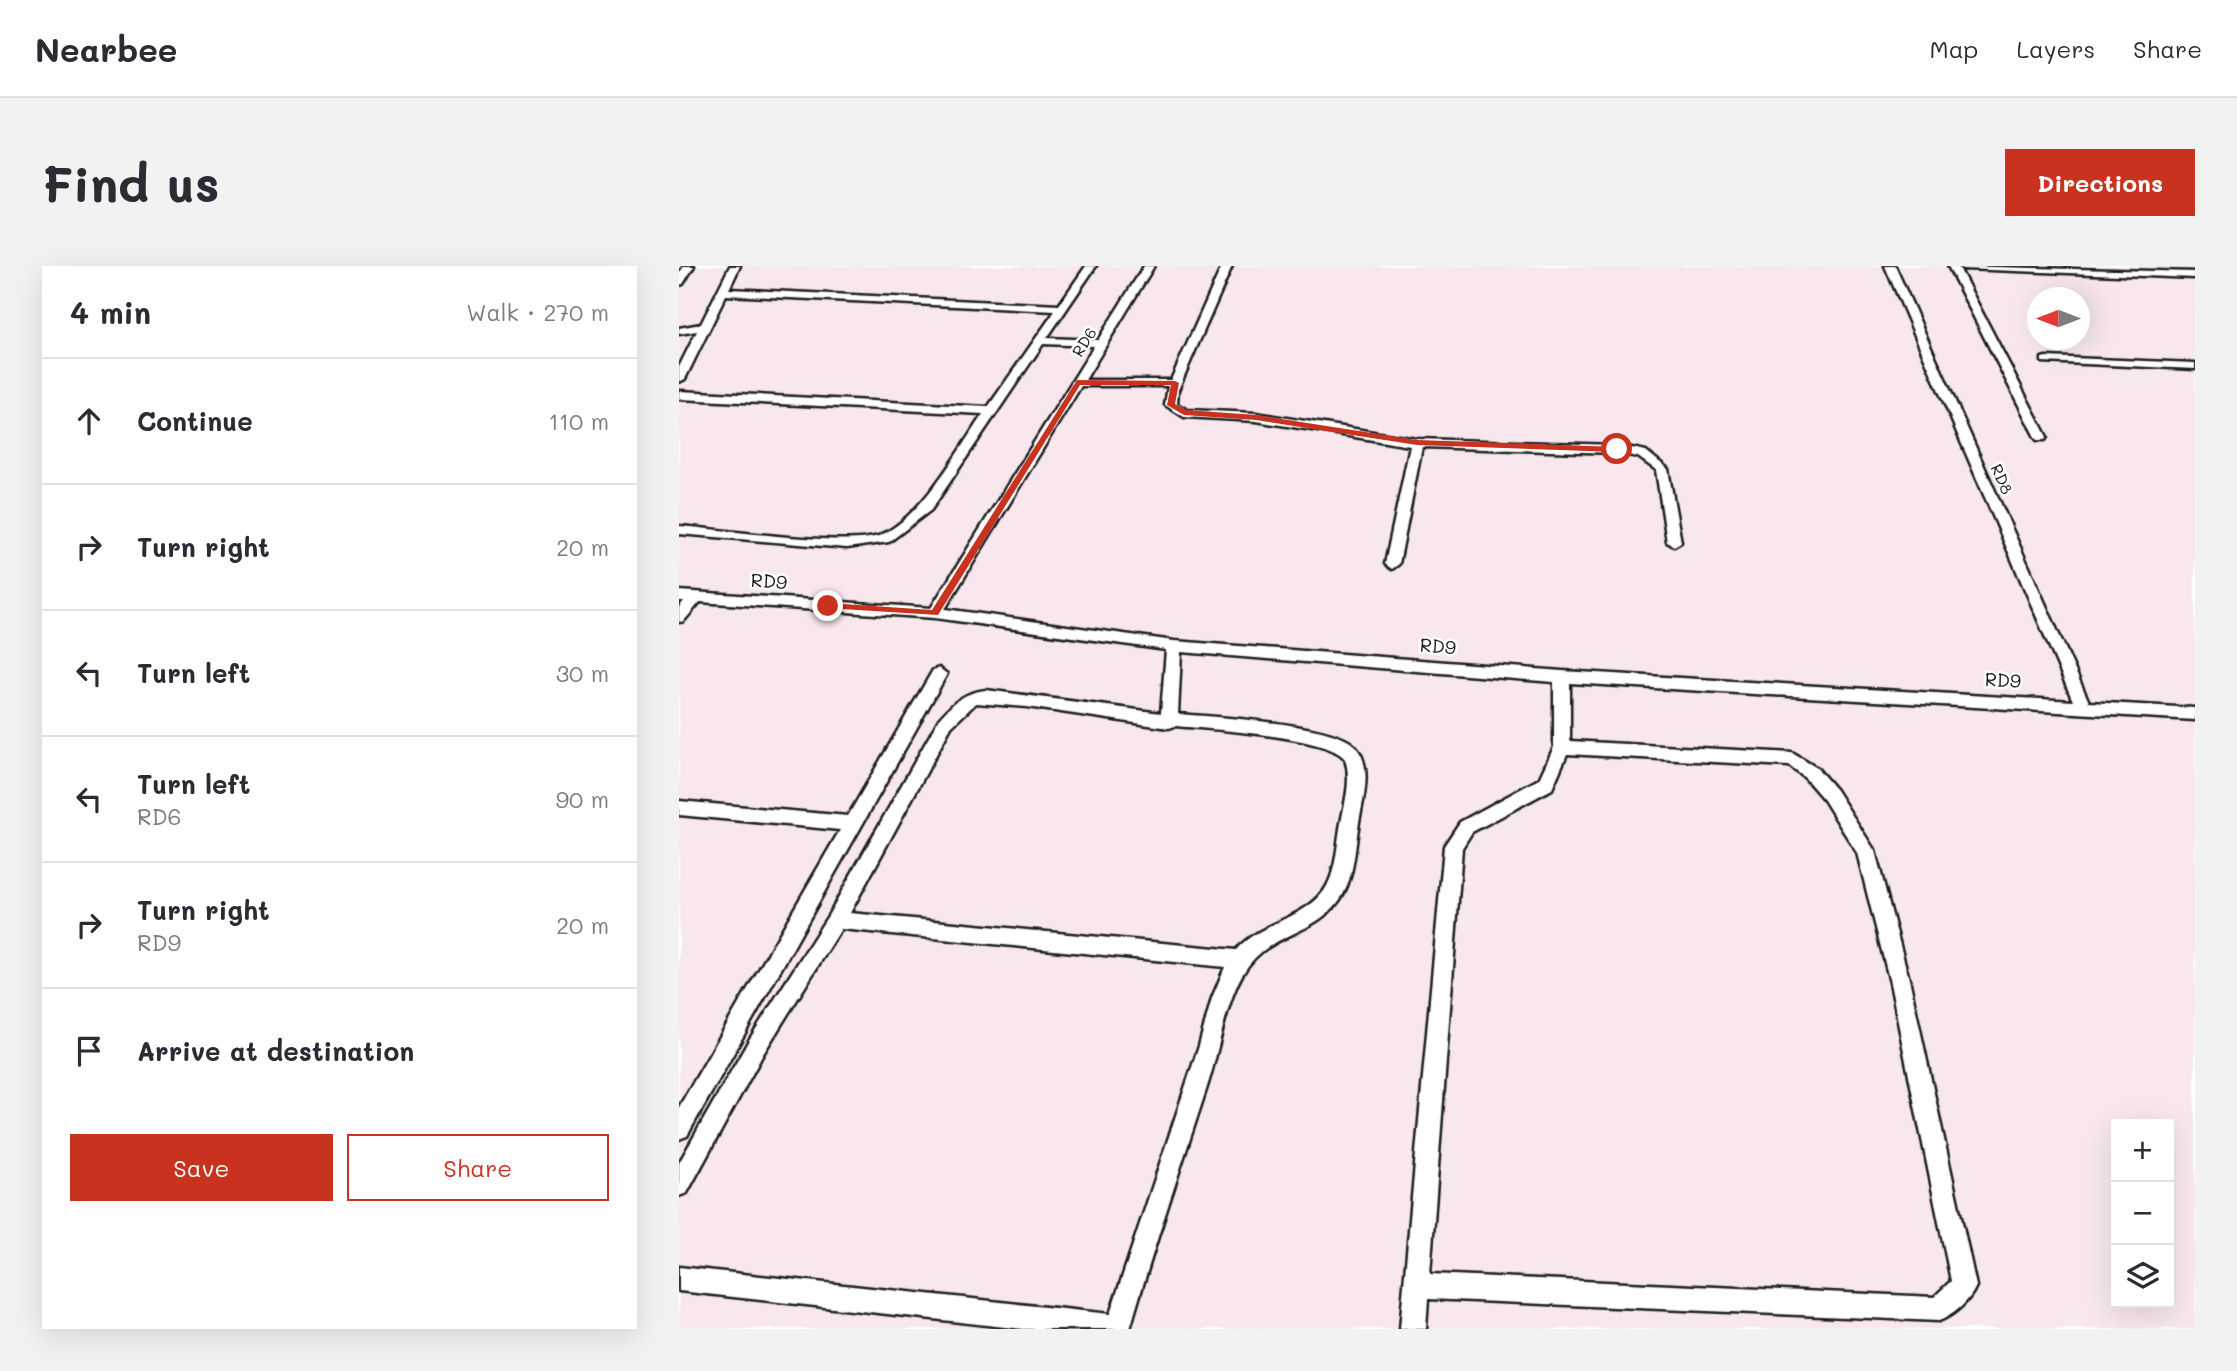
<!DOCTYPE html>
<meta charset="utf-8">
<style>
body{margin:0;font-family:Mali,sans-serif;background:#f2f2f3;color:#2b2b33}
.controls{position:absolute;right:21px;bottom:21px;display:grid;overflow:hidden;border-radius:0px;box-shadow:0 7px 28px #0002}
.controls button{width:63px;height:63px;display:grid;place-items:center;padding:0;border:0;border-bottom:2px solid #e1e1e2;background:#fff;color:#2b2b33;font:35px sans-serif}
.compass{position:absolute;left:1348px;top:21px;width:63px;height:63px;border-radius:50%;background:#fff;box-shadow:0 7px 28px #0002;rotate:270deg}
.stop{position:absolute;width:21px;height:21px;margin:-16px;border:5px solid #c8321e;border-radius:50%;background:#fff}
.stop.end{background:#c8321e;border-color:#fff;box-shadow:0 2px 7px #0008}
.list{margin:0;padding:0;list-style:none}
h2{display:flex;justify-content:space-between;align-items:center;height:91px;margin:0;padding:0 28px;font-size:30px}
h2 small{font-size:23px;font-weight:400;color:#7c7c81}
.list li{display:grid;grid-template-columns:46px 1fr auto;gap:21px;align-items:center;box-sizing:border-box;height:126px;padding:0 28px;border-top:2px solid #e1e1e2}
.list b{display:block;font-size:26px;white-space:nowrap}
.list p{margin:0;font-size:23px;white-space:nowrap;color:#7c7c81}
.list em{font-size:23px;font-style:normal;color:#7c7c81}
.actions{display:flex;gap:14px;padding:21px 28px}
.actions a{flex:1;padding:16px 0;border:2px solid #c8321e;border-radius:0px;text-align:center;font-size:24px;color:#c8321e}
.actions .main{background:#c8321e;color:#fff}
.icon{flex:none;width:38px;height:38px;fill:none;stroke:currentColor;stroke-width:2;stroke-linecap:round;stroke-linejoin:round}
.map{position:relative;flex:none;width:1516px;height:1063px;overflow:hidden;border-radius:0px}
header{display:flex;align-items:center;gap:42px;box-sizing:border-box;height:98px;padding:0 35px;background:#fff;border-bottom:2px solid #e1e1e2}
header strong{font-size:33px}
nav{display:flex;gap:38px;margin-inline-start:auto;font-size:24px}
.intro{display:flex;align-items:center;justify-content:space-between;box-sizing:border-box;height:168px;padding:0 42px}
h1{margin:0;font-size:49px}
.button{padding:18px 32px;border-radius:0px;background:#c8321e;color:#fff;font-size:24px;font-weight:700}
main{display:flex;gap:42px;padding:0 42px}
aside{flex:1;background:#fff;border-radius:0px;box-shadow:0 7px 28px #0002}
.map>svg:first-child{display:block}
.built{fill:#f8e8ee;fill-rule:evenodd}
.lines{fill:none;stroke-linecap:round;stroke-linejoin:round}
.lane-casing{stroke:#1c1c1c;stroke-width:5}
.lane{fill:#fff;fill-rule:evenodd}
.route{fill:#c8321e}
.labels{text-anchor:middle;stroke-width:5;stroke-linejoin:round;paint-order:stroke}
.far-street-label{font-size:16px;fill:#1c1c1c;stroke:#fff}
.street-label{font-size:19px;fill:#1c1c1c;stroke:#fff}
</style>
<header>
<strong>Nearbee</strong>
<nav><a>Map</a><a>Layers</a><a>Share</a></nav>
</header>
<div class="intro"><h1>Find us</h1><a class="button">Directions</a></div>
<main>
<aside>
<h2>4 min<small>Walk · 270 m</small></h2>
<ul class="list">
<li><svg class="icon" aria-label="ahead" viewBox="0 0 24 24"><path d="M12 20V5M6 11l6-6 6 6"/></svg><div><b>Continue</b></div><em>110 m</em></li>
<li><svg class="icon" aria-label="right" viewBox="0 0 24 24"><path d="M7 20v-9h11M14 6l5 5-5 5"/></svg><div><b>Turn right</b></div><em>20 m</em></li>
<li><svg class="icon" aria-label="left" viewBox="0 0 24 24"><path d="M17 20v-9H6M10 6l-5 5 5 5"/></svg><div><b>Turn left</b></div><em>30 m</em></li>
<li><svg class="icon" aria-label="left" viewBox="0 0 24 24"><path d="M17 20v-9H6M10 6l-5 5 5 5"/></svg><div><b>Turn left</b><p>RD6</p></div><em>90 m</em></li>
<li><svg class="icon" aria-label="right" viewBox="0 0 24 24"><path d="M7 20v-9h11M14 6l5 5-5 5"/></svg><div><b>Turn right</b><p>RD9</p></div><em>20 m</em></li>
<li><svg class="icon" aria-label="arrive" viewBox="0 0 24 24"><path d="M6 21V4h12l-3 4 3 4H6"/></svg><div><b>Arrive at destination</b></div></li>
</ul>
<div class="actions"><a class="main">Save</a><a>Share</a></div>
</aside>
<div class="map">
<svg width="1516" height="1063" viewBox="0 0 1516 1063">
<rect width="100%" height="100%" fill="#fff"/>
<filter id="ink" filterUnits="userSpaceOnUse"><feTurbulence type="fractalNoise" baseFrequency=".0143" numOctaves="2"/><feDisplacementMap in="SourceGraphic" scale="14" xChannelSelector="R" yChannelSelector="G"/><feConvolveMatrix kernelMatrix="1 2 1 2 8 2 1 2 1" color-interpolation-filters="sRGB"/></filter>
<g filter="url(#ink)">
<!-- built -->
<path class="built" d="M0 0H1516V1063H0ZM1358 32H1400V74H1358ZM1437 858H1490V1037H1437Z"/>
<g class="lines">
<!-- lane casing -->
<g class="lane-casing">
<path id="lane" d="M5 0H15L4 18 0 19V8Z
M51 0H61L50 23 380 39 407 0H417L368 72 419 74 465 0H475L406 114H492L543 0H553L499 124 498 138 508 144 577 147 738 173 938 179 967 185 989 203 1002 276 995 280 988 276 977 204 959 191 938 187 743 181 720 298 713 303 706 298 731 180 577 155 505 151 486 139 489 120H402L266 343 495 375 883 405 1394 435 1206 0H1216L1410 436 1516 442V454L891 417V475L1113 487 1138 502 1157 524 1196 585 1231 717 1297 1020C1291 1035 1275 1049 1260 1055L749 1033 747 1063H721L765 580 781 556 860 513 875 481V416L502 386 499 448C534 451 652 457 675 479 695 499 684 533 680 556 675 584 676 619 655 641 622 675 581 667 558 719 544 750 539 788 528 821 502 901 474 982 451 1063H344L0 1025V1001L431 1048 520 780 533 732 546 701 162 663 84 788 8 927 0 930V897L70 774 150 648 260 453C274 437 285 426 307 424L482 447 487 384 256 352 21 336 5 355 0 356V341L5 335H0V325L252 342 415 80 364 78 252 244 210 276 168 282 0 268V260C39 263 173 282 202 269 243 250 279 185 304 148L0 133V125L309 141 376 45 47 29 6 113 0 116V101L18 65 0 68V62L22 58ZM297 437 348 441 490 462 496 460C527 463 650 470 666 493 673 514 666 535 662 557 658 577 658 601 648 620 630 653 581 655 557 684L171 647 272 461ZM888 488 1110 500 1126 512 1145 534 1178 587 1211 717 1272 1015 1255 1031 751 1008 783 582 793 566 873 523Z
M1269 0H1279L1368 171 1366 174H1358L1356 171Z
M1279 0 1516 6V12L1284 3Z
M1367 91 1516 97V103L1363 96V92Z
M260 402 268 408 8 870 0 873V841L161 564 0 549V535L169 550 254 404Z"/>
</g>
<!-- lane -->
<use href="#lane" class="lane"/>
</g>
</g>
<!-- route -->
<path class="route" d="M398 114 496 115 500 117 496 138 507 144 577 149 738 174 938 181 942 183 938 186 738 179 577 154 505 149 488 139 492 119H401L259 349 146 342 145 340 149 337 253 344Z"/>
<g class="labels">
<!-- far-street labels -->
<g class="far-street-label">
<text transform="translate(405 76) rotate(-58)" y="6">RD6</text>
<text transform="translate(1323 213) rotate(66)" y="6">RD8</text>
</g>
<!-- street labels -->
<g class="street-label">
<text transform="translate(90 315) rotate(4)" y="7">RD9</text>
<text transform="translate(759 380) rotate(5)" y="7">RD9</text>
<text transform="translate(1324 414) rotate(3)" y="7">RD9</text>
</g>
</g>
</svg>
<div class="controls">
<button>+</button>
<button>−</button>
<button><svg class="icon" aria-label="layers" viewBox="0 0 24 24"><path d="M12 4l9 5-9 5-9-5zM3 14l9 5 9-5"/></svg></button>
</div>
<svg class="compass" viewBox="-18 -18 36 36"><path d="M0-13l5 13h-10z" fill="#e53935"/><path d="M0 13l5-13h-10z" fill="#7c7c81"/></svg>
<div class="stop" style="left:938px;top:183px"></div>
<div class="stop end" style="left:149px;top:340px"></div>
</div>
</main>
